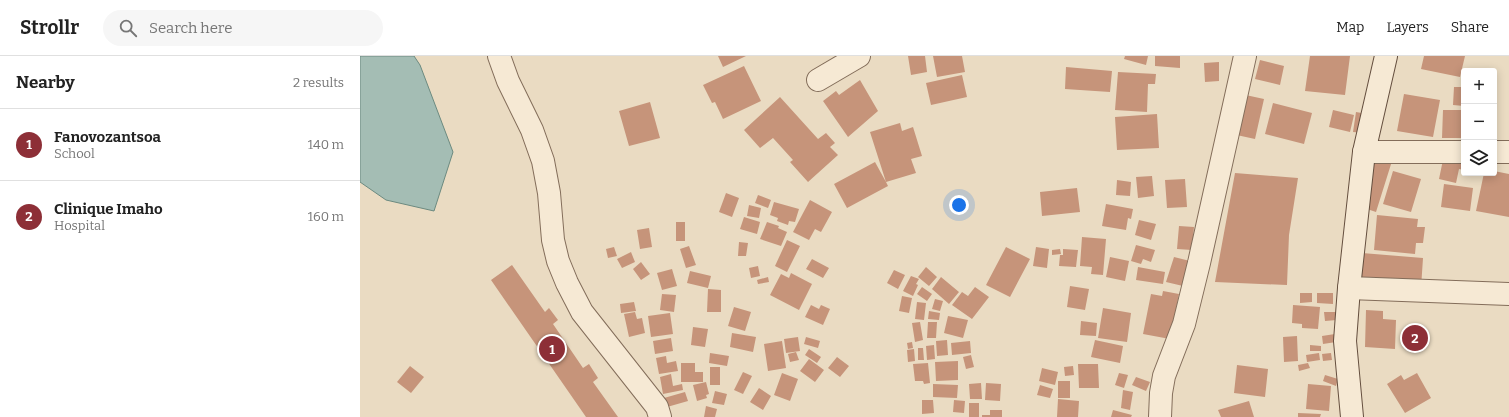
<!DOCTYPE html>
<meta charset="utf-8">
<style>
body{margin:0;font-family:Bitter,serif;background:#f6f6f6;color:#222}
.controls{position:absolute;right:12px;top:12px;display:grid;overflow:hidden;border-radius:4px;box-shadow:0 2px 10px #0003}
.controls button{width:36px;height:36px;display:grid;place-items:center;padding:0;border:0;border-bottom:1px solid #e0e0e0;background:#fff;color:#222;font:20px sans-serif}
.you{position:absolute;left:599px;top:149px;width:14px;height:14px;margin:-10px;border:3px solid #fff;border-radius:50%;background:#1a73e8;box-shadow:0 0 0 6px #1a73e833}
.badge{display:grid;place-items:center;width:26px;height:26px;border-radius:50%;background:#8d2f37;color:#fff;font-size:13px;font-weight:700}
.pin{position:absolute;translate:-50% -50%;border:2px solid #fff;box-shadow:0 1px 4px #0006}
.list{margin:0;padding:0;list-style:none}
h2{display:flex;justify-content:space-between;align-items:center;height:52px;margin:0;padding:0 16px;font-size:17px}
h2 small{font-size:13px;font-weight:400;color:#767676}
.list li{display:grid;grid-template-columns:26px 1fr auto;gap:12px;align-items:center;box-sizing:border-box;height:72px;padding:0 16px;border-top:1px solid #e0e0e0}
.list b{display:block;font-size:15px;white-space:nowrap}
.list p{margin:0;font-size:13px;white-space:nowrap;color:#767676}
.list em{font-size:13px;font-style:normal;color:#767676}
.icon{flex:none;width:22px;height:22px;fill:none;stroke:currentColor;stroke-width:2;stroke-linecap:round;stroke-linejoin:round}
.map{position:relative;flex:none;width:1149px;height:361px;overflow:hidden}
header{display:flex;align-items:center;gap:24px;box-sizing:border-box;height:56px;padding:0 20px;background:#fff;border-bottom:1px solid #e0e0e0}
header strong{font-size:19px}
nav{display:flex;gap:22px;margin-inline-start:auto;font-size:14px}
.search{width:280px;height:36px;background:#f6f6f6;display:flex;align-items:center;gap:10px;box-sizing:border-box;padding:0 14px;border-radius:22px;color:#767676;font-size:15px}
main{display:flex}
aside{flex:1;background:#fff}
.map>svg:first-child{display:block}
.water{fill:#a4bdb4;stroke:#6c8a80}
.building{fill:#c6947a}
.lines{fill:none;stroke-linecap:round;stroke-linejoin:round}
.minor-casing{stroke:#836d5a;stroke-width:24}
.secondary-casing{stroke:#644e3e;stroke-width:24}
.minor{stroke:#f6e9d4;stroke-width:22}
.secondary{stroke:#f6e9d4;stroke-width:22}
</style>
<header>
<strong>Strollr</strong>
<div class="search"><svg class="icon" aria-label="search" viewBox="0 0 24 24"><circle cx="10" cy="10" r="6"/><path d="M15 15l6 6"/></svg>Search here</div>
<nav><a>Map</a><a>Layers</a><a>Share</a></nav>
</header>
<main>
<aside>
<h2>Nearby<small>2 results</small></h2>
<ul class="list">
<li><span class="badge">1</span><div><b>Fanovozantsoa</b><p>School</p></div><em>140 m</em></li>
<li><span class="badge">2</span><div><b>Clinique Imaho</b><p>Hospital</p></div><em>160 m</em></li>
</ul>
</aside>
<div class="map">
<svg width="1149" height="361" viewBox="0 0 1149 361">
<rect width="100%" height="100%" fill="#eadbc2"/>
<!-- water -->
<path class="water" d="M0 0H54L60 9 93 96 74 155 26 144 0 126Z"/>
<!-- building -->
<path class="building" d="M358 0H386L363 11Z
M548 0H565L567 16 551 19Z
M573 0H602L605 16 577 21Z
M765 0H788L786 9 764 3Z
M795 0H820V12L795 10Z
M950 0H990L985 39 945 35Z
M1064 0H1105L1100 21 1061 13Z
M900 4 924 10 920 29 895 23Z
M859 6V25L845 26 844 7Z
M384 10 401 45 363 63 355 46 352 47 343 29Z
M706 11 752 15 750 36 705 33Z
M758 16 796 18 795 28H788L787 56 755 54Z
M602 19 607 41 571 49 566 27Z
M500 24 518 55 488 81 463 45 476 35 479 39Z
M1094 31H1104V50L1093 49Z
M881 38 904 43 895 83 872 78Z
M1044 38 1080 44 1073 81 1037 75Z
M420 41 458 83 466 77 475 87 470 91 478 99 448 126 430 106 433 104 413 82 400 92 384 74Z
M290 46 300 82 269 90 259 55Z
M913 47 952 57 944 88 905 78Z
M973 54 994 59 990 76 969 71Z
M1083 54H1104V82H1082Z
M996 56 1007 58 1004 77 993 76Z
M797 58 799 92 757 94 755 61Z
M540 67 542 75 553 71 562 100 551 103 556 117 526 126 528 130 487 152 474 128 515 106 526 126 510 76Z
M1084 99 1104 103V114L1099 113 1096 127 1079 123Z
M1016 100 1032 105 1016 156 1001 151Z
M1033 115 1061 123 1051 156 1023 148Z
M1134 115 1149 118V161L1116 155 1124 117H1134Z
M875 117 938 122 929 179 927 229 855 226Z
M792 120 794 140 778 142 776 121Z
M825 123 827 151 807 152 805 124Z
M757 124 771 126 770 140 756 139Z
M1084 128 1113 132 1110 155 1081 151Z
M717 132 720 156 682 160 680 136Z
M366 137 379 142 372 161 359 156Z
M398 139 411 144 408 152 395 147Z
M450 144 472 156 461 176 455 173 449 184 433 176Z
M414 146 439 153 435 166 429 165 428 169 417 165 418 162 410 159Z
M746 148 773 153 771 163 768 162 766 174 742 170Z
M389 149 401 152 399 162 387 160Z
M1017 159 1058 163 1057 171H1065L1063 187H1056L1055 198 1014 194Z
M384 161 400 166 397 178 380 173Z
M779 164 796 168 791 184 775 179Z
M316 166H325V185H316Z
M407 166 419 170 418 172 427 176 421 190 400 183Z
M819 170 834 171 832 194 817 193Z
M289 172 292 191 280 193 277 174Z
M722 181 746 183 743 219 731 218 732 211 720 210Z
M427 184 440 190 427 216 415 210Z
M379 186 388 187 386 200H378Z
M776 189 795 194 791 206 783 203 781 208 771 205Z
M329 190 336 209 326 212 320 193Z
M254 191 257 200 248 202 246 193Z
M646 191 670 203 650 241 626 229Z
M676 191 689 193 687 212 673 210Z
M700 193 701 198 692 199V194Z
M703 193 718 194 716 211 699 210 700 199H703Z
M271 196 275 206 262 212 257 203Z
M1002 197 1063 202 1061 232 1000 227Z
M750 201 769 205 765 225 746 221Z
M814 201 830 205 823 230 806 226Z
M452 203 469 212 463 222 446 213Z
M281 206 290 218 281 224 273 213Z
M152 209 185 256 189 252 198 264 193 268 223 312 229 308 238 322 233 326 258 361H226L131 224Z
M398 210 400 220 391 222 389 212Z
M566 211 577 221 569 230 558 221Z
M778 211 805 216 803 228 776 224Z
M312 213 317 230 302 234 297 217Z
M534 214 545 219 538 233 527 227Z
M330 215 351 220 348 232 327 227Z
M431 217 452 228 439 254 410 239 421 218 429 222Z
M551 220 559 223 556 228 558 229 553 240 543 235Z
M408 221 409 226 398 228 397 224Z
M581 221 599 236 589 248 572 233Z
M710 230 729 233 725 254 707 251Z
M562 231 572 238 567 245 557 238Z
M615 231 629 241 612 263 592 249 602 236 608 240Z
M348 233 361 234V256H347Z
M803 235 819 238 810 283 783 278 791 238 802 240Z
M940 237H952V246L940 247Z
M957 237H973V248L957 247Z
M302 238 316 239 314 256 300 254Z
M542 240 552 242 549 257 539 255Z
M575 243 583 245 580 255 572 253Z
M274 246 276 255 261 257 260 248Z
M557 246 566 247 564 264 555 263Z
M451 249 459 253 461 249 470 253 463 269 445 261Z
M933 249 960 251 958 273 942 272V268L932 267Z
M374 251 391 256 385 275 368 270Z
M743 252 771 257 767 286 738 282Z
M1006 254 1023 255V263L1036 264 1035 293 1005 291Z
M569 255 580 257 579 264 568 263Z
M275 256 277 263 282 262 285 277 269 281 264 258Z
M964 256H977V264L965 265Z
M310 257 313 278 291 281 288 260Z
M588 260 608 264 603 282 584 277Z
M721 265 737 267 736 280 720 279Z
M560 266 563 284 555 286 552 267Z
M568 266H577L576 282H567Z
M333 271 348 273 345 291 331 289Z
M372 277 396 281 393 296 370 291Z
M975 278 976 286 963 288 962 280Z
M937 280 938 305 924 306 923 281Z
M438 281 440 295 426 297 424 283Z
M446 281 460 285 458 292 444 288Z
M311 282 313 295 295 298 293 285Z
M587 284 588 299 577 300 576 285Z
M735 284 763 290 760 307 731 301Z
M422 285 426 312 408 315 404 288Z
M610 285 611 297 592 299 591 287Z
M552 286 553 292 548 293 547 287Z
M574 289 575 303 567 304 566 290Z
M950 289 961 290V295H950Z
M558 292H563L564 304H558Z
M449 293 461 301 457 307 445 299Z
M554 293 555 305 548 306 547 294Z
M436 296 439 304 430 306 428 298Z
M350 297 369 300 367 310 349 307Z
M959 297 960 304 947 306 946 299Z
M971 297 972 304 963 305 962 298Z
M611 299 614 311 606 313 603 301Z
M306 300 307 307 316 305 318 315 299 318 296 302Z
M477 301 489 310 480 321 468 312Z
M449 303 464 314 455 326 440 315Z
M598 305V324L576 325 575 306Z
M321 307H335V316H343V326H321Z
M568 307 570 327 564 328 563 325H555L553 308Z
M948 307 950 312 939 315 938 309Z
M718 308H738L739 332H719Z
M877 309 908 313 905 341 874 337Z
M50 310 64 321 51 337 37 326Z
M713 310 714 319 705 320 704 311Z
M350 311H360V329H350Z
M682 312 698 316 695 329 679 325Z
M383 316 392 320 383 338 374 334Z
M422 317 438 323 430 345 414 339Z
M759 317 768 319 764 332 755 329Z
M1057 317 1071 342 1045 357 1027 328 1041 319 1044 324Z
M311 318 313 330 322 328 323 334 303 338 300 321Z
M965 319 978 323 976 330 963 325Z
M776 321 790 326 786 335 772 329Z
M698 325H710V342H698Z
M346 326 349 338 346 339 347 342 337 345 333 329Z
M621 327 622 343H610L609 328Z
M626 327 641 328 640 345 625 344Z
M573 328 598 329 597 342 573 341Z
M948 328 971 330 969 355 946 353Z
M680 329 693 333 690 342 677 339Z
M399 332 411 340 403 354 390 346Z
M763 334 773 336 770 354 761 352Z
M355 335 367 338 364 349 352 347Z
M325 336 328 345 307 351 304 342Z
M698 343 719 345 718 361H697Z
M562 344H573L574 357 562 358Z
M594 344 605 345 604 357 593 356Z
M889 345 894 361H861L858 354Z
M609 347H619V361H609Z
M346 350 357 353 355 361H344Z
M630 354H642V361H622V359H630Z
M753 354 772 359 771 361H751Z
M938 357 961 358 960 361H938Z"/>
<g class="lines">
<!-- minor casing -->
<g class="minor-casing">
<path id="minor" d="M139 0 148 25 172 74 183 105 189 137 193 184 198 205 207 227 222 256 297 351 300 361
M458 24 499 0
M1004 96H1104
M1134 96H1149
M989 232 1149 238
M800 361 801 337 804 320 824 268 839 207 885 0"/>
</g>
<!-- secondary casing -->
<g class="secondary-casing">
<path id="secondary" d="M992 361 985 285 989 232 1004 96 1026 0"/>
</g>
<!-- minor -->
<use href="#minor" class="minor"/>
<!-- secondary -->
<use href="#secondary" class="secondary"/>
</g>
</svg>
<div class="controls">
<button>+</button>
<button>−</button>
<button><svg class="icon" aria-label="layers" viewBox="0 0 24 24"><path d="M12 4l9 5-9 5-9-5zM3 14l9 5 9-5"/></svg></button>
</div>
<div class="you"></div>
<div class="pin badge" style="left:192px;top:293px">1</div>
<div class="pin badge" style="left:1055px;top:282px">2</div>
</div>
</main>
